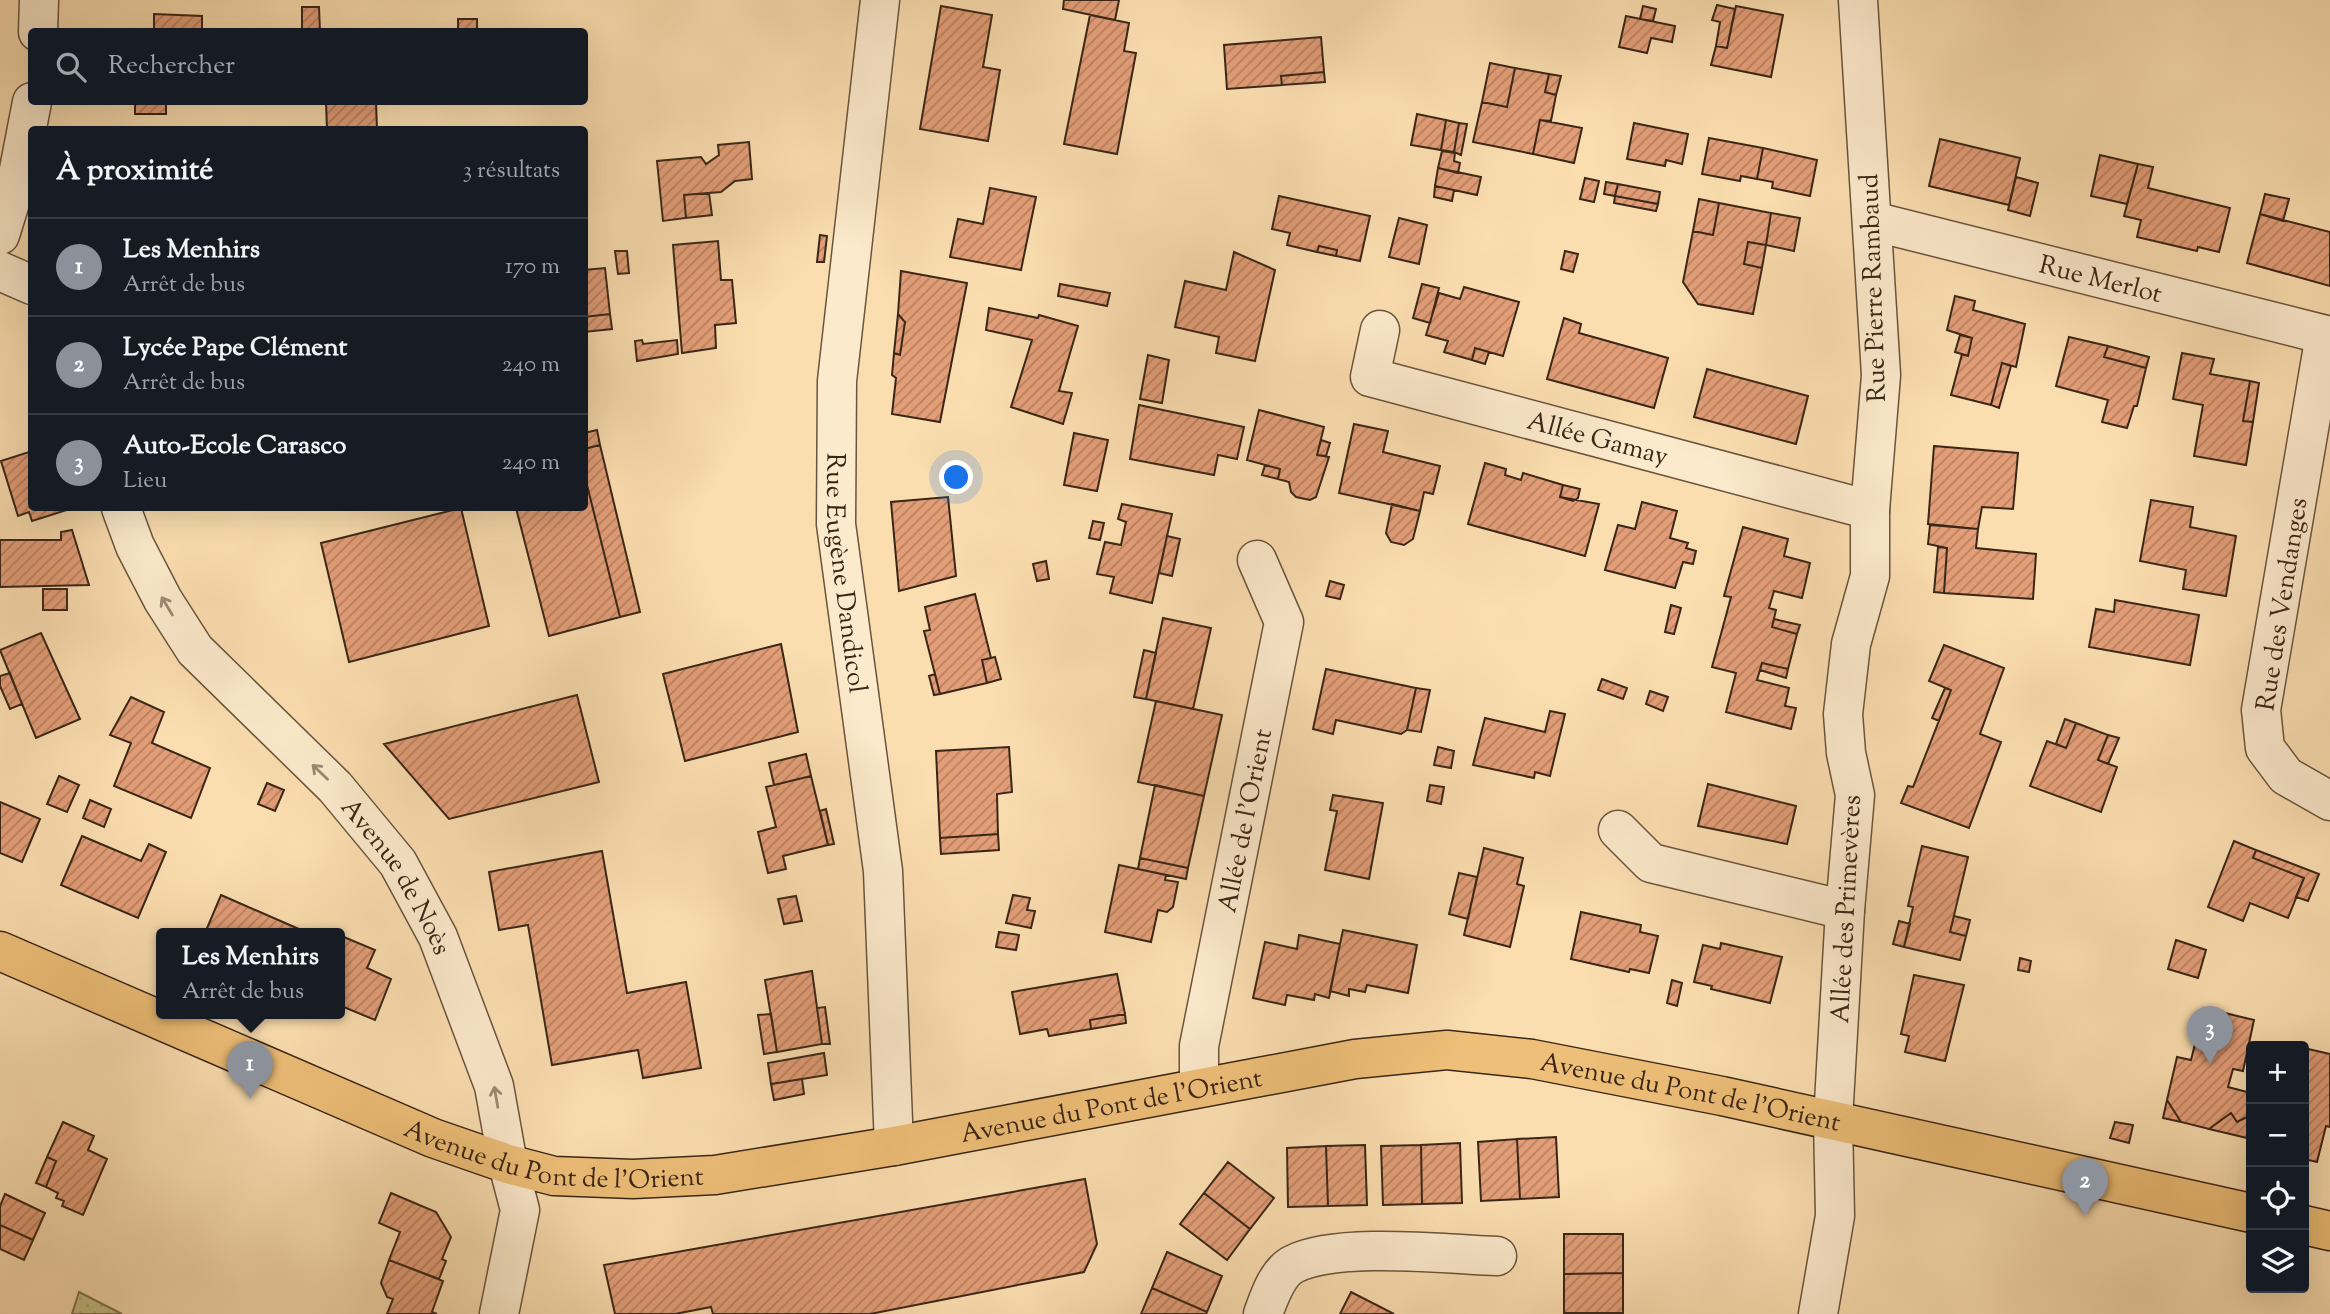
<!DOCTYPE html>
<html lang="fr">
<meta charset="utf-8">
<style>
body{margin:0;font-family:"Sorts Mill Goudy",serif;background:#20242c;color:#f1f3f6}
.controls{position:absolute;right:21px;bottom:21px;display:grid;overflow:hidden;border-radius:7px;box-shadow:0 7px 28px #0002}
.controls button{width:63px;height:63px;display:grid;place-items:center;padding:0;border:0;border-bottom:2px solid #363941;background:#171b24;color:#f1f3f6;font:35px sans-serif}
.you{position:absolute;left:957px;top:478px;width:24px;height:24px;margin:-18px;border:5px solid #fff;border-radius:50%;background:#1a73e8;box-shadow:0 0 0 10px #1a73e833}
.badge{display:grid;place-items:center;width:46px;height:46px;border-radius:50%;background:#8c9099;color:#fff;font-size:23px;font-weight:700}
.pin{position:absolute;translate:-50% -58px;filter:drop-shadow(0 2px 4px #0008)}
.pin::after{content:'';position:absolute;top:37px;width:24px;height:21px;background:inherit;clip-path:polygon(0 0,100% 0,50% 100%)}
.popup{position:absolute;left:156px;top:928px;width:189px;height:91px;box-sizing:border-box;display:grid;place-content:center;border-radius:7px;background:#171b24;filter:drop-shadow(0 2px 5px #0005);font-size:23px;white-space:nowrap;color:#9ea1a6}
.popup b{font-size:26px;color:#f1f3f6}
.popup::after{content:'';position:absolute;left:50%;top:100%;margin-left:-14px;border:14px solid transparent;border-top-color:#171b24}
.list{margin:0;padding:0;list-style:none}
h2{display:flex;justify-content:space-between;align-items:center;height:91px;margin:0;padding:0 28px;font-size:30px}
h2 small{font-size:23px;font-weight:400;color:#9ea1a6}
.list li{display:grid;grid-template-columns:46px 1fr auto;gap:21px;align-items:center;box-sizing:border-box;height:98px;padding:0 28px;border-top:2px solid #363941}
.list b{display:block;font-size:26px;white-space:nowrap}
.list p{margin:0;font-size:23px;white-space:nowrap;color:#9ea1a6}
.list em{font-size:23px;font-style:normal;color:#9ea1a6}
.icon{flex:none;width:38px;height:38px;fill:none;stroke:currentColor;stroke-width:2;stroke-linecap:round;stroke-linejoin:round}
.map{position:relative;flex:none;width:2330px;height:1314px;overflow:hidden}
.search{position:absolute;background:#171b24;box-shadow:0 7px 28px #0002;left:28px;top:28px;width:560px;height:77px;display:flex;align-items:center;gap:18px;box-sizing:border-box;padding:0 24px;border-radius:7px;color:#9ea1a6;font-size:26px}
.panel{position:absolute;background:#171b24;box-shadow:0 7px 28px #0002;left:28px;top:126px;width:560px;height:385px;border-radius:7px}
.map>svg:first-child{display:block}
.park{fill:url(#park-dots);stroke:#80734f;stroke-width:2}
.building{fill:url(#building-hatch);stroke:#3a2617;stroke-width:2}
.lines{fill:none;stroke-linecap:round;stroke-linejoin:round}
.minor-casing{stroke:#6a543d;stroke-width:41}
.major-casing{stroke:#3a2617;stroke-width:41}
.minor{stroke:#fceacc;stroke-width:38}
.major{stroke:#eebf78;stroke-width:38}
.oneway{stroke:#9b8872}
.labels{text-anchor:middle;stroke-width:6;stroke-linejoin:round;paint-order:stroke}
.street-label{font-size:26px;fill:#3a2617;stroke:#fceacc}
</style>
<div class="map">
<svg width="2330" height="1314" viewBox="0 0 2330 1314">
<defs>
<pattern id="park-dots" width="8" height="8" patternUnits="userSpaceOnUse" patternTransform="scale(1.75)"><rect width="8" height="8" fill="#c5c087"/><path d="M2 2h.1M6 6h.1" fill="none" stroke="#aaa574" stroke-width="1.8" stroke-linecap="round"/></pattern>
<pattern id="building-hatch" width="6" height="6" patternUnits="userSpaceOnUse" patternTransform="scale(1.75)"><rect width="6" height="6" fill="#e39e78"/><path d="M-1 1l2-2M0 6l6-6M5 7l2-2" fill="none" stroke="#b98161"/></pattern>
</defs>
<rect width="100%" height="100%" fill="#fbdeb0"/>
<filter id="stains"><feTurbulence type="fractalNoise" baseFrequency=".00286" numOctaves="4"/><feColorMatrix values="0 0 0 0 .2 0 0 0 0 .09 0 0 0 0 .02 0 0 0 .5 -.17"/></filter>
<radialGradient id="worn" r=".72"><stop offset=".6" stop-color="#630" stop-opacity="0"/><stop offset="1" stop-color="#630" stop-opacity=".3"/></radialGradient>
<!-- park -->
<path class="park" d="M79 1292 122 1314H72Z"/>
<!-- building -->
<path class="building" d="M1064 0H1119L1115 20 1063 9Z
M1717 5 1735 9 1727 48 1716 46 1720 22 1712 20Z
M941 6 992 15 983 67 1000 70 988 141 920 129Z
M1643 6 1656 9 1653 21 1640 19Z
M1736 6 1783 15 1771 77 1711 65 1716 46 1727 48Z
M302 7H319L320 32H302Z
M154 14 202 16V32H154Z
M1090 15 1129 23 1124 51 1136 53 1117 154 1064 144Z
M1626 16 1675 26 1672 42 1651 38 1647 53 1619 47Z
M458 19H477V32H458Z
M1321 37 1324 72 1281 76 1282 85 1227 89 1224 45Z
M1490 63 1515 68 1507 107 1482 102Z
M1515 68 1549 74 1545 92 1556 95 1551 121 1540 120 1533 154 1473 142 1482 102 1507 107Z
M1324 72 1325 82 1282 85 1281 76Z
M1549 74 1561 76 1556 95 1545 92Z
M135 102H166V114H135Z
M326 102H376L377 130H327Z
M1417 114 1446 120 1441 150 1411 145Z
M1446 120 1459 123 1454 152 1441 150Z
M1540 120 1582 128 1574 163 1533 154Z
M1459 123 1467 124 1461 155 1454 152Z
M1634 123 1688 134 1682 164 1666 160 1665 166 1627 159Z
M1709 138 1763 148 1757 179 1741 176 1740 181 1702 174Z
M1940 139 2020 158 2009 205 1929 186Z
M749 142 752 179 735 181 721 192 684 195 686 218 663 221 657 161 701 157 706 164 719 155 718 145Z
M1763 148 1817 160 1810 196 1772 188 1773 182 1757 179Z
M1442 151 1455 153 1454 161 1460 163 1458 173 1438 168Z
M2100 155 2138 164 2127 204 2091 196Z
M2138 164 2153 167 2148 188 2230 208 2219 252 2198 247 2197 251 2137 237 2141 220 2124 216Z
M1438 168 1481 177 1477 195 1435 186Z
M2016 177 2038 183 2030 216 2008 210Z
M1585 178 1599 181 1594 202 1580 199Z
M1606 182 1618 184 1615 196 1604 194Z
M1618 184 1660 192 1658 204 1615 196Z
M1435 186 1454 190 1452 201 1434 197Z
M990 188 1036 197 1021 270 950 257 958 219 983 224Z
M709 193 712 215 686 218 684 195Z
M2265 194 2289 199 2283 221 2260 214Z
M1279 196 1370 216 1360 261 1336 256 1337 250 1319 246 1317 252 1287 245 1290 233 1272 229Z
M1615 196 1658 204 1656 211 1614 203Z
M1699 199 1719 203 1713 235 1693 231Z
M1719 203 1771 213 1766 245 1748 242 1744 264 1762 268 1753 314 1698 304 1683 282 1693 231 1713 235Z
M1771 213 1800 218 1794 251 1766 245Z
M2260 214 2330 232V286L2247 263Z
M1399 218 1427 225 1419 264 1389 257Z
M820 235 827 236 824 262H817Z
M718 241 721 280H732L736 323 715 325 716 348 682 353 673 245Z
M1748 242 1766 245 1762 268 1744 264Z
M1319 246 1337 250 1336 256 1317 252Z
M615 251H627L629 273 618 274Z
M1565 251 1578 254 1573 272 1561 269Z
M1234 252 1275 270 1255 361 1216 353 1219 337 1175 327 1185 281 1226 290Z
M605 268 610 314 584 317V270Z
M901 271 967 283 940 422 892 414 896 378 892 375 894 353 900 355 905 322 898 314Z
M1060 284 1110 293 1107 306 1058 296Z
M1422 284 1439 288 1430 323 1413 318Z
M1464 287 1519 302 1503 356 1475 348 1472 360 1444 352 1448 341 1426 335 1439 293 1460 299Z
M1955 296 1975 301 1973 310 2025 324 2016 367 2002 363 1991 405 1951 395 1962 354 1968 356 1972 338 1947 330Z
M989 308 1038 318 1039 315 1078 326 1059 391 1072 393 1063 424 1011 407 1032 340 986 330Z
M610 314 612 329 584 332V317Z
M898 314 905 322 900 355 894 353Z
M1564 318 1581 324 1579 333 1668 358 1654 408 1547 379Z
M1960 335 1972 338 1968 356 1955 352Z
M2069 337 2108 346 2104 357 2146 368 2137 406H2134L2127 428 2102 422 2108 400 2056 386Z
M642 340 643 344 677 340 678 354 637 361 635 341Z
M2108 346 2149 357 2146 368 2104 357Z
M1475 348 1489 352 1485 364 1472 360Z
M2182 353 2214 359 2210 374 2250 381 2243 421 2253 422 2246 465 2194 456 2203 405 2173 399Z
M1148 355 1169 360 1162 403 1140 399Z
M2002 363 2011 366 1999 408 1991 405Z
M1707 369 1808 396 1796 444 1694 417Z
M2250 381 2259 383 2253 422 2243 421Z
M1139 405 1244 427 1237 459 1218 455 1214 475 1130 459Z
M1259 410 1324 427 1317 455 1329 457 1316 497 1310 500 1296 497 1291 492 1289 482 1278 479 1280 469 1247 460Z
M1354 424 1388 431 1383 452 1440 466 1433 494 1424 492 1420 511 1339 493Z
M597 430 600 445 584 449V433Z
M1074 433 1108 440 1097 491 1064 485Z
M1321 440 1330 443 1326 456 1317 455Z
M600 445 640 612 620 617 584 473V449Z
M1934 446 2018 453 2013 509 1982 507 1978 529 1928 524Z
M32 451V508H66L67 510 32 521 29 512 18 516 1 461Z
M1485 463 1506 469 1505 475 1521 480 1523 473 1563 485 1560 497 1599 504 1585 556 1468 524Z
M1265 465 1280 469 1278 479 1262 475Z
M584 473 620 617 549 636 516 508H584Z
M1563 485 1580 489 1578 498 1573 501 1560 497Z
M948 497 956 576 899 591 891 502Z
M2151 500 2193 507 2190 527 2236 536 2226 596 2183 589 2186 570 2140 561Z
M1642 502 1677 511 1670 538 1688 543 1686 548 1696 551 1693 564 1683 562 1675 588 1605 570 1618 525 1635 529Z
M1122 504 1172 514 1152 603 1110 593 1114 577 1097 574 1105 542 1121 545 1126 522 1118 519Z
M1392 504 1420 511 1413 539 1404 545 1391 542 1386 533Z
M461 508 489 626 349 662 321 543Z
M1093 521 1104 523 1100 540 1089 538Z
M1930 525 1978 529 1976 548 2036 554 2033 599 1944 593 1947 548 1928 544Z
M1743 527 1788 539 1784 556 1810 563 1802 598 1774 591 1769 608 1776 610 1772 627 1797 634 1788 669 1762 663 1757 680 1789 688 1785 706 1796 708 1791 729 1726 712 1736 673 1712 667 1731 597 1724 596Z
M72 530 89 585 0 587V540H61V532Z
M1167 536 1180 539 1172 576 1159 573Z
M1938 547 1947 548 1944 593 1934 592Z
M1046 561 1049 579 1037 581 1033 564Z
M1330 581 1344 585 1340 599 1326 596Z
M43 589H67V610H43Z
M975 594 991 658 982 660 987 683 940 694 924 631 930 630 925 607Z
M2115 600 2199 615 2190 665 2089 647 2096 609 2114 612Z
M1671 605 1681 608 1674 634 1665 632Z
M1163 618 1211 628 1193 709 1146 699Z
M1774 619 1800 625 1797 634 1772 627Z
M41 633 80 719 36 738 0 650Z
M781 644 798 732 685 761 663 674Z
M1944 645 2004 668 1980 734 2001 742 1969 828 1901 803 1908 786 1913 787 1951 690 1929 681Z
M1144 650 1156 653 1146 699 1134 697Z
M995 657 1001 679 987 683 982 660Z
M1762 663 1788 669 1786 678 1760 670Z
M1326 669 1416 688 1407 730 1401 734 1336 720 1333 734 1313 729Z
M10 673 22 704 10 709 0 686V676Z
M935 674 940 694 934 695 929 676Z
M1602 679 1627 688 1623 699 1598 690Z
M1416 688 1430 690 1421 732 1407 730Z
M1945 688 1951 690 1939 721 1932 718Z
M1650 691 1668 697 1663 711 1646 704Z
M577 695 599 782 449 819 384 744Z
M131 697 164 712 152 743 210 768 191 818 114 786 131 743 110 735Z
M1156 701 1222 715 1204 796 1138 782Z
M1550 711 1565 714 1550 776 1535 772 1534 778 1473 765 1485 718 1545 732Z
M2065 719 2076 723 2066 748 2056 744Z
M2076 723 2108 735 2098 760 2117 767 2101 812 2030 786 2047 741 2066 748Z
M2108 735 2119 738 2108 764 2098 760Z
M1009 747 1012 792 997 794 998 834 940 838 936 751Z
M1438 747 1454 751 1451 768 1434 765Z
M806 754 811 776 774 785 769 763Z
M59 776 79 785 67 812 47 804Z
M811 776 828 845 783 856 786 869 768 873 758 832 776 827 766 787Z
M267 783 284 790 275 811 258 804Z
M1708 784 1796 806 1787 844 1698 826Z
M1155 785 1204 796 1188 868 1140 858Z
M1430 785 1444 787 1441 804 1427 801Z
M1333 795 1383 803 1369 879 1325 870 1337 811 1330 810Z
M90 800 111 809 104 827 83 818Z
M0 802 40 819 22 862 0 853Z
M826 809 834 844 828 845 820 811Z
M998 834 999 850 941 854 940 838Z
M82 836 141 861 149 844 166 852 138 918 61 885Z
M2234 841 2256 850 2253 858 2304 878 2288 918 2250 903 2243 921 2208 907Z
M1922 846 1968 857 1950 932 1966 936 1960 960 1904 947 1913 907 1908 906Z
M1484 848 1523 858 1517 884 1524 886 1510 947 1464 935Z
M2256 850 2319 874 2308 901 2296 897 2304 878 2253 858Z
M602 851 627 993 686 982 701 1068 643 1078 638 1050 552 1065 528 925 499 930 489 872Z
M1140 858 1188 868 1186 879 1138 869Z
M1119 865 1166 875 1165 880 1178 882 1173 907 1167 912 1158 910 1151 942 1105 932Z
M1459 873 1477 877 1468 919 1449 914Z
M221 895 308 933H205Z
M1013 895 1030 898 1027 910 1035 911 1031 928 1006 923Z
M796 896 802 921 784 924 778 899Z
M1581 912 1641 925 1640 932 1658 936 1649 973 1630 969 1629 972 1571 959Z
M1954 916 1970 920 1966 936 1950 932Z
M1899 921 1910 924 1904 947 1893 944Z
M1343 930 1417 945 1408 993 1367 985 1365 992 1349 989V996L1330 991Z
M999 932 1019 935 1016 950 996 947Z
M339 935 375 950 367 968 391 979 375 1020 339 1005Z
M1299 935 1340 944 1329 998 1315 994 1314 1000 1287 995 1285 1005 1253 998 1265 942 1297 949Z
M2176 940 2206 950 2198 978 2168 969Z
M1721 943 1782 957 1770 1003 1711 989 1712 986 1694 982 1703 945 1720 949Z
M2020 958 2031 961 2029 972 2018 970Z
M812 971 822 1044 777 1052 765 980Z
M1117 974 1125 1014 1090 1020 1091 1029 1049 1036 1047 1029 1020 1034 1012 992Z
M1914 975 1964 985 1945 1061 1905 1052 1909 1036 1901 1034Z
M1672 980 1682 983 1677 1006 1667 1003Z
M825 1007 830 1044H822L817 1008Z
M2204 1008 2254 1020 2243 1071 2233 1069 2228 1087 2251 1093V1115L2237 1122 2231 1113 2209 1129 2181 1122 2167 1100 2177 1057 2191 1060Z
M771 1014 777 1052 764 1054 758 1015Z
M1125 1014 1126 1023 1091 1029 1090 1020Z
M2304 1048 2330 1054V1127L2326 1126 2317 1162 2304 1159Z
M824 1053 827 1075 771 1084 768 1063Z
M802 1079 804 1094 774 1100 771 1084Z
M2167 1100 2181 1122 2163 1118Z
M2231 1113 2237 1122 2251 1115 2247 1138 2209 1129Z
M63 1122 94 1136 88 1150 107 1159 83 1215 62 1206 64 1201 56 1198 58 1193 46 1187 56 1161 47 1157Z
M2115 1122 2133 1125 2129 1143 2110 1138Z
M1556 1137 1559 1197 1520 1199 1517 1139Z
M1517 1139 1520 1199 1481 1201 1478 1142Z
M1460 1143 1462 1203 1422 1204 1421 1145Z
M1365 1145 1367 1205 1328 1206 1326 1146Z
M1421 1145 1422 1204 1383 1205 1381 1146Z
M1326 1146 1328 1206 1288 1207 1287 1148Z
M47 1157 56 1161 46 1187 36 1183Z
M1228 1162 1274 1198 1250 1229 1204 1193Z
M1085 1179 1097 1244 1084 1272 870 1314H713L711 1307 675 1314H615L604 1265Z
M391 1193 436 1212 451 1237 442 1259 446 1261 439 1279 389 1260 400 1232 379 1223Z
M1204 1193 1250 1229 1227 1260 1180 1224Z
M5 1194 45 1213 33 1240 0 1225V1206Z
M0 1225 33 1240 24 1260 0 1249Z
M1564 1234H1623V1273L1564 1274Z
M1167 1252 1222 1276 1207 1312 1152 1288Z
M389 1260 443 1281 432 1312 437 1314H387L393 1299 387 1297 381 1283Z
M1623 1273V1313H1564V1274Z
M1152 1288 1207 1312 1206 1314H1141Z
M1351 1292 1394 1314H1340Z"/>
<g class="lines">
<!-- minor casing -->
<g class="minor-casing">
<g id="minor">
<path id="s1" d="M880 0 837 381 836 524 883 871 894 1146"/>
<path d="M38 32 39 0"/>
<path id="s2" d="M1872 221 2330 336"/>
<path d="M0 235 17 180 32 102"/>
<path d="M0 271 32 285"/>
<path id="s3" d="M1380 330 1370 377 1870 510"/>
<path d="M2325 335 2261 710 2265 748 2286 776 2330 801"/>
<path id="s4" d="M121 508 135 546 163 600 195 650 335 787 398 863 438 937 494 1086 508 1164 520 1210 499 1314"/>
<path d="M1618 830 1651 863 1845 910"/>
<path id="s5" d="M1199 1087V1046L1284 622 1257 560"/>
<path d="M1263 1314C1269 1298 1277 1272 1294 1264 1338 1242 1445 1254 1497 1256"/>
<path d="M1818 1314 1835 1216 1833 1120 1845 910 1855 795 1846 753 1843 714 1851 644 1870 576V510L1881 375 1858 0"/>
</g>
</g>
<!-- major casing -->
<g class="major-casing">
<g id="major">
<path id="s6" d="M0 951 433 1138 508 1164 554 1176 633 1179 715 1175 894 1146 1355 1059 1447 1050 1532 1059 1722 1096 2251 1213"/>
<path d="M2304 1225 2330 1231"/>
</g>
</g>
<!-- minor -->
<use href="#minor" class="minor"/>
<!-- major -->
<use href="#major" class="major"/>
</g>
<!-- one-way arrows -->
<defs><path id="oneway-shaft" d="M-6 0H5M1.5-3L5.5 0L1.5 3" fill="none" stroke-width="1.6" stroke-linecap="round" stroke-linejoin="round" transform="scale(1.75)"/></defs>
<g class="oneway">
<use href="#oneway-shaft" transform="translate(167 606) rotate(-121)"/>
<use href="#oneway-shaft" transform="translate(320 772) rotate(-136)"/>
<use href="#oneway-shaft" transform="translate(496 1097) rotate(-100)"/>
</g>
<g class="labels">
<!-- street labels -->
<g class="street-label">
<text dy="9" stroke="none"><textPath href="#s2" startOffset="236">Rue Merlot</textPath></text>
<text transform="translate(1872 288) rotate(-92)" y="9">Rue Pierre Rambaud</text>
<text dy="9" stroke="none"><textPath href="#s3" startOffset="284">Allée Gamay</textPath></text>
<text dy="9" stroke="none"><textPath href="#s1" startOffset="576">Rue Eugène Dandicol</textPath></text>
<text transform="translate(2281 604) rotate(-81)" y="9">Rue des Vendanges</text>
<text dy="9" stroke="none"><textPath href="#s5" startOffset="271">Allée de l'Orient</textPath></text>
<text dy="9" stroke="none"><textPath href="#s4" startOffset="466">Avenue de Noès</textPath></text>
<text transform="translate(1845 909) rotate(-87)" y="9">Allée des Primevères</text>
<text dy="9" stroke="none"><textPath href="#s6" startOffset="1750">Avenue du Pont de l'Orient</textPath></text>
<text dy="9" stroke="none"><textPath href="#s6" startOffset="1162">Avenue du Pont de l'Orient</textPath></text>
<text dy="9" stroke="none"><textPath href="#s6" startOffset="595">Avenue du Pont de l'Orient</textPath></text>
</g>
</g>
<rect width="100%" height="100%" filter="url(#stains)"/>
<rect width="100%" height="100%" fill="url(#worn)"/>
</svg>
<div class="controls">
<button>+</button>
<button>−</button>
<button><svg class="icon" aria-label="locate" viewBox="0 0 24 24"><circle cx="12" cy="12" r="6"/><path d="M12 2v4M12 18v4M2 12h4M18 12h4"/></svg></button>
<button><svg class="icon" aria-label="layers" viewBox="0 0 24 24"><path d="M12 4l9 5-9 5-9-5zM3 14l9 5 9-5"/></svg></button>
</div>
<div class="you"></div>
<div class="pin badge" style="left:250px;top:1099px">1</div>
<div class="popup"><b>Les Menhirs</b>Arrêt de bus</div>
<div class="pin badge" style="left:2085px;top:1216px">2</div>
<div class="pin badge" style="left:2210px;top:1064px">3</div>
<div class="search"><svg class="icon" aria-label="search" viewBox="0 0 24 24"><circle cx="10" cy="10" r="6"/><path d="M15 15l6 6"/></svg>Rechercher</div>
<section class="panel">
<h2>À proximité<small>3 résultats</small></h2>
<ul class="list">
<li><span class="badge">1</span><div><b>Les Menhirs</b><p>Arrêt de bus</p></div><em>170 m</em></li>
<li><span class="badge">2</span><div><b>Lycée Pape Clément</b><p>Arrêt de bus</p></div><em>240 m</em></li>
<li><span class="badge">3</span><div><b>Auto-Ecole Carasco</b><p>Lieu</p></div><em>240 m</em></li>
</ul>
</section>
</div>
